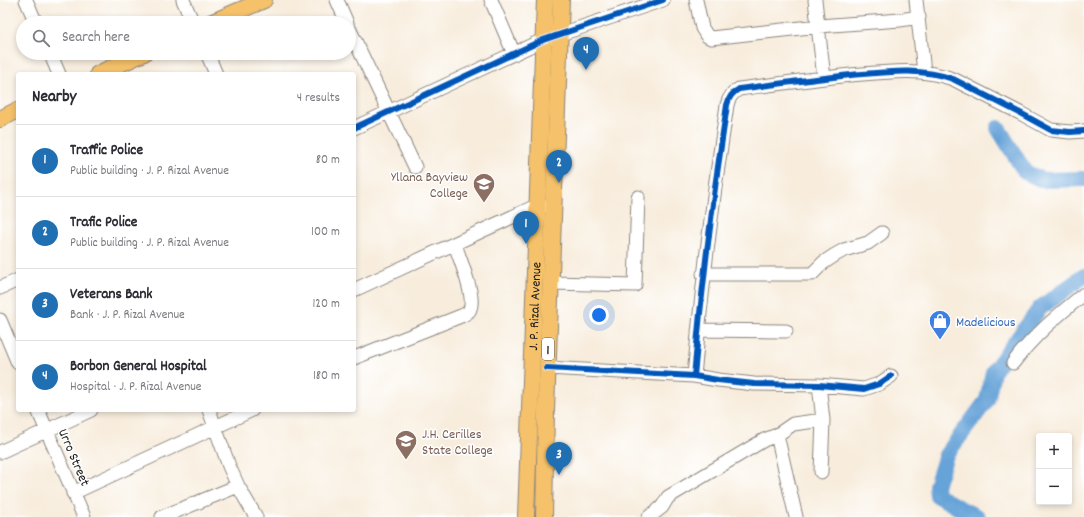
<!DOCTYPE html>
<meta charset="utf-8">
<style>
body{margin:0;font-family:Dekko,sans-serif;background:#f2f2f3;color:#2b2b33}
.controls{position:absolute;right:12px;bottom:12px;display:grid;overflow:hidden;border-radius:4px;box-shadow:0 2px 6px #0003}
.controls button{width:36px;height:36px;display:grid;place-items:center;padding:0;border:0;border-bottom:1px solid #e1e1e2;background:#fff;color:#2b2b33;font:20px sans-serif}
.you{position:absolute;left:599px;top:315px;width:14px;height:14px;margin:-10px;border:3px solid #fff;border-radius:50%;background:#1a73e8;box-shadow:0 0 0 6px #1a73e833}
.badge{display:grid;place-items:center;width:26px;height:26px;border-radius:50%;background:#1f6fb2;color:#fff;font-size:13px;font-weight:700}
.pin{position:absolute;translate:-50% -33px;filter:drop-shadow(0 1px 2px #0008)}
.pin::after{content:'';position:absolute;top:21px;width:14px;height:12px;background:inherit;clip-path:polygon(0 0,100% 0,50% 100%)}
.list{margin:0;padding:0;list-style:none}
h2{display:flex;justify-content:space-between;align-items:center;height:52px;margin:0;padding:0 16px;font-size:17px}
h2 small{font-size:13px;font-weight:400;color:#7c7c81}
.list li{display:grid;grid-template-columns:26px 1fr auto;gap:12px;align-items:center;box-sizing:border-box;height:72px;padding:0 16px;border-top:1px solid #e1e1e2}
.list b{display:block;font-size:15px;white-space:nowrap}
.list p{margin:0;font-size:13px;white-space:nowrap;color:#7c7c81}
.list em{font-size:13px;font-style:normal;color:#7c7c81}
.icon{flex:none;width:22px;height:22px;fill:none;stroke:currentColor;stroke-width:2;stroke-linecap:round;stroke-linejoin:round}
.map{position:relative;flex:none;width:1084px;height:517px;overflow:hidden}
.search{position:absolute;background:#fff;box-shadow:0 2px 6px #0003;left:16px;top:16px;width:340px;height:44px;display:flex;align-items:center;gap:10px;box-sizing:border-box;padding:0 14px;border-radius:22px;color:#7c7c81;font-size:15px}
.panel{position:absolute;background:#fff;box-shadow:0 2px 6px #0003;left:16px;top:72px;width:340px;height:340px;border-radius:4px}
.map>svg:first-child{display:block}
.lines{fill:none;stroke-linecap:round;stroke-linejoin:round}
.river{stroke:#66a3d8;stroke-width:16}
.minor-casing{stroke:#8a847c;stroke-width:15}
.major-casing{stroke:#8a847c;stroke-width:18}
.minor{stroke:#fff;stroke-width:13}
.major{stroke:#f5c16b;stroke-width:16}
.cycleway-casing{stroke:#fff;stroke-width:8}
.cycleway{stroke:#0057b8;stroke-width:6}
.labels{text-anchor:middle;stroke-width:3;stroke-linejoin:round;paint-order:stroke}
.shield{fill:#fff;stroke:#606060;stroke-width:1}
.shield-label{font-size:13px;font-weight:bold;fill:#1c1c1c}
.education-label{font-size:14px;fill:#785e54;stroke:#fff;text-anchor:end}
.street-label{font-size:14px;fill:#1c1c1c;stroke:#fff}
.shop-label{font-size:14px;fill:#366cbe;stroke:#fff;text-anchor:start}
</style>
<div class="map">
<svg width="1084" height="517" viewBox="0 0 1084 517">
<rect width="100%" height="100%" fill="#fff"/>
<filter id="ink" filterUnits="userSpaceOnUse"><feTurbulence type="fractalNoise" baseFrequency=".025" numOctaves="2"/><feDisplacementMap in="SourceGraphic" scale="8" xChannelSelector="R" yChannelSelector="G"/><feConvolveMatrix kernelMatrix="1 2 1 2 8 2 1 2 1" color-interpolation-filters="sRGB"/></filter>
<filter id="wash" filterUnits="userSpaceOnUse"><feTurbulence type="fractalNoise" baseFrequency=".012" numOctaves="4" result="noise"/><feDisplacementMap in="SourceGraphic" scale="16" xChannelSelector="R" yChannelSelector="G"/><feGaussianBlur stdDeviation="0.9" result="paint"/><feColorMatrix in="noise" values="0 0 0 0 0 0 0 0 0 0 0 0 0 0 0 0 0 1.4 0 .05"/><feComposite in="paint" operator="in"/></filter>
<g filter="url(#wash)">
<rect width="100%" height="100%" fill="#f8eddd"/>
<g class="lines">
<!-- river -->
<path class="river" d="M998 128 1025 172 1043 180 1084 179
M978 517 959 508 937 495 936 486 946 455 987 400 993 372 1040 308 1084 276"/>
</g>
</g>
<g filter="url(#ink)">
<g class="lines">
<!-- minor casing -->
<g class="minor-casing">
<path id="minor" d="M26 0 36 23
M183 0 193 23
M337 0 347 23
M491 0 514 54
M696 0 702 28 707 36 711 38 819 26 900 20 919 17
M815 0 824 78
M916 0 924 72
M349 28 415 167
M50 53 59 74
M207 53 216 74
M354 128 543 40 663 0
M703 274H812L823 263 835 255 844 250 868 243 882 233
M551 283 635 285 638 197
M0 288 18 280
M354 290 538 205 546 206
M0 320 18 363
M698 330 786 331
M354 358 461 316C465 314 469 313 470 309 476 296 459 258 455 244
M1013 363C1033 336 1058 315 1084 294
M547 368 694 376 718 380 754 384 819 385 864 389 879 384 891 376
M694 376C702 285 713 195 727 105 729 97 732 93 739 89 776 84 814 79 851 75 886 72 920 67 953 79L1020 113 1051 130 1070 132 1084 131
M819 385 823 420 821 472
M38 410 84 517
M209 410 229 466 238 486 256 517
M777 435 796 517
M0 452 91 410
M73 493 252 410
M162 517 238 486
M649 517 662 507 668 497 764 440 777 435 793 424 823 420"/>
</g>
<!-- major casing -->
<g class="major-casing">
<g id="major">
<path d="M210 23 264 0"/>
<path d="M98 74 144 53"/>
<path d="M0 119 18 110"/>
<path id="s1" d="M526 517 545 0"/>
<path d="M544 517 546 410 561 0"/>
</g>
</g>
<!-- minor -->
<use href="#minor" class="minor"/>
<!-- major -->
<use href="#major" class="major"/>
<!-- cycleway casing -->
<g class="cycleway-casing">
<path id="cycleway" d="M354 128 543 40 663 0
M547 368 694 376 718 380 754 384 819 385 864 389 879 384 891 376
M694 376C702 285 713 195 727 105 729 97 732 93 739 89 776 84 814 79 851 75 886 72 920 67 953 79L1020 113 1051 130 1070 132 1084 131"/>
</g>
<!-- cycleway -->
<use href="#cycleway" class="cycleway"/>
</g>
</g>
<!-- icons -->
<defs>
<g id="university-pin" transform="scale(1.15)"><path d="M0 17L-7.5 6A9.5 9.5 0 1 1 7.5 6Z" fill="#8d6e63" stroke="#fff"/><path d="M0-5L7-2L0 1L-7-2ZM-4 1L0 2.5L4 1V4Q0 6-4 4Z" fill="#fff"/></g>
<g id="shop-pin" transform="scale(1.15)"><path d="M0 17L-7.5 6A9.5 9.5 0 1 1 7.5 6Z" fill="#3f7fe0" stroke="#fff"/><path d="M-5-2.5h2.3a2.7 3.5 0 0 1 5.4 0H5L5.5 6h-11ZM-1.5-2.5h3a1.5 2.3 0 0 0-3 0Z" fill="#fff"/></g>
</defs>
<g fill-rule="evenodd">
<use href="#university-pin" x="484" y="184"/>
<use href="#shop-pin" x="940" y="321"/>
<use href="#university-pin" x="406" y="441"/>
</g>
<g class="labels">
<!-- shield labels -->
<rect class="shield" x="542" y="338" width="12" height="22" rx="3"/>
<g class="shield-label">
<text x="548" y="354">1</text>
</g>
<!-- education labels -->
<g class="education-label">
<text x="468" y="181">Yllana Bayview<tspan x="468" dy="16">College</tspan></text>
<text x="422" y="438" text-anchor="start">J.H. Cerilles<tspan x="422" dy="16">State College</tspan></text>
</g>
<!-- street labels -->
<g class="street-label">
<text dy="5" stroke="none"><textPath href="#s1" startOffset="211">J. P. Rizal Avenue</textPath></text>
<text transform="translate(75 457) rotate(67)" y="5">Urro Street</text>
</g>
<!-- shop labels -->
<g class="shop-label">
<text x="956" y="326">Madelicious</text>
</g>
</g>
</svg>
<div class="controls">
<button>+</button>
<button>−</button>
</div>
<div class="you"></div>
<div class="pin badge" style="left:526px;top:244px">1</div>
<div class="pin badge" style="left:559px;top:183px">2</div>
<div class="pin badge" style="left:559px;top:475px">3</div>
<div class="pin badge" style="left:586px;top:70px">4</div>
<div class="search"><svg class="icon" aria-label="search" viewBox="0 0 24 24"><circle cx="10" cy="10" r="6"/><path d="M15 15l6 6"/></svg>Search here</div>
<section class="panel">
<h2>Nearby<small>4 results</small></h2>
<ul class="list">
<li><span class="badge">1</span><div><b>Traffic Police</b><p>Public building · J. P. Rizal Avenue</p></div><em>80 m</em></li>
<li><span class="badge">2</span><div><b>Trafic Police</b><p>Public building · J. P. Rizal Avenue</p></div><em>100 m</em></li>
<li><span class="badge">3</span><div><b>Veterans Bank</b><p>Bank · J. P. Rizal Avenue</p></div><em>120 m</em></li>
<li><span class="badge">4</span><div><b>Borbon General Hospital</b><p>Hospital · J. P. Rizal Avenue</p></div><em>180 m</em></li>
</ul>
</section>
</div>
